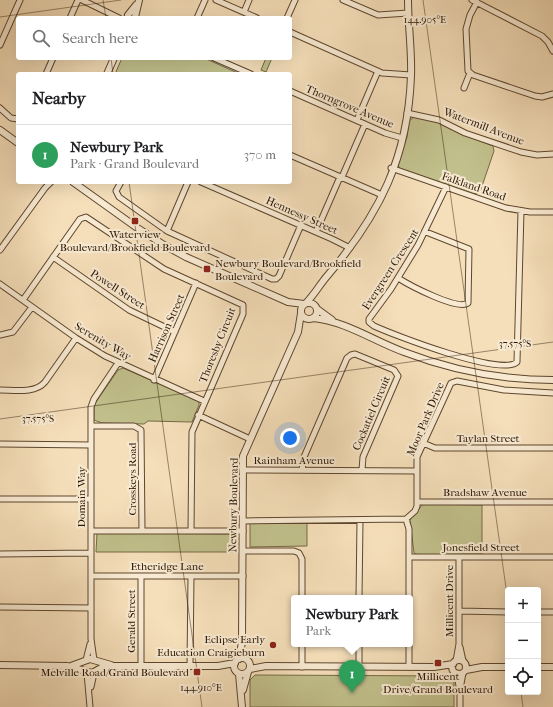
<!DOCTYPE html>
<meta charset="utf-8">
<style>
body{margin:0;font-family:"IM FELL French Canon",serif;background:#f2f2f2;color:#202124}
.controls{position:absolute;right:12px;bottom:12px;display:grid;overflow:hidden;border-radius:4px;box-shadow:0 4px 16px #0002}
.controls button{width:36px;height:36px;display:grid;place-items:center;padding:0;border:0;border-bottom:1px solid #e0e0e0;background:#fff;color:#202124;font:20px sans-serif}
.you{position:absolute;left:290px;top:438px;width:14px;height:14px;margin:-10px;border:3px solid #fff;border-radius:50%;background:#1a73e8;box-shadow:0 0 0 6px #1a73e833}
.badge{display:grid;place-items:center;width:26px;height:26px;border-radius:50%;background:#8f2418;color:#fff;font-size:13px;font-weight:700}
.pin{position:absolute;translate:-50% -33px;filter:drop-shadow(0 1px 2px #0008)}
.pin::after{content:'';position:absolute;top:21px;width:14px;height:12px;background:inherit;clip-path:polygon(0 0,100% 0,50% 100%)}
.popup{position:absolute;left:291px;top:595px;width:122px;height:52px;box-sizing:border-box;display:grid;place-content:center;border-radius:4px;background:#fff;filter:drop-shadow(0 1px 3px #0005);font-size:13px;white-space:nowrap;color:#757577}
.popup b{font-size:15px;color:#202124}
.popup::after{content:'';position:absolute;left:50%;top:100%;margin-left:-8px;border:8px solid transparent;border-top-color:#fff}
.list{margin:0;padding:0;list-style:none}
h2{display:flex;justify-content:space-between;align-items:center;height:52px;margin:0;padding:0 16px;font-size:17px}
h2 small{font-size:13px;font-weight:400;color:#757577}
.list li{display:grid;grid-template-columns:26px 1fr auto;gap:12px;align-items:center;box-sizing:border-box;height:60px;padding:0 16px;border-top:1px solid #e0e0e0}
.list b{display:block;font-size:15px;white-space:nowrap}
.list p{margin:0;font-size:13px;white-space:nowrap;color:#757577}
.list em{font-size:13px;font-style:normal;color:#757577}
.icon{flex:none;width:22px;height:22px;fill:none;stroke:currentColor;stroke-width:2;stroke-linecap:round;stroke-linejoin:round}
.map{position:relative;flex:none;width:553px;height:707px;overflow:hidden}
.search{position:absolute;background:#fff;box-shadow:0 4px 16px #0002;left:16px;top:16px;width:276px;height:44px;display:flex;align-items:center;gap:10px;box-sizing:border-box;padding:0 14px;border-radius:4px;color:#757577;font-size:15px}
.panel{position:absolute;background:#fff;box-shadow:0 4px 16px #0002;left:16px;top:72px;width:276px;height:112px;border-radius:4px}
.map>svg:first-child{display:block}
.green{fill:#c1c08c;stroke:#766a46}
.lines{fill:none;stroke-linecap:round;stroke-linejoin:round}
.minor-casing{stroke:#5e472e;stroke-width:7}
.tertiary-casing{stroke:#5e472e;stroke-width:8}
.minor{stroke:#f8ead2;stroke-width:5}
.tertiary{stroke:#f8ead2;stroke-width:6}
.ticks{fill:none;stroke:#2b1400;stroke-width:1;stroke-opacity:0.45}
.poi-dot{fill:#8f2418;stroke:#f8ead2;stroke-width:1.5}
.labels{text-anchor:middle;stroke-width:4;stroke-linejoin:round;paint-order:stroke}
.street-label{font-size:11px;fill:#2b1400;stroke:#f8ead2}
.poi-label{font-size:11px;fill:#2b1400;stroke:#f8ead2}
.ticks-label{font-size:10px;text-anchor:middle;fill:#2b1400;stroke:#f8ead2;stroke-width:4;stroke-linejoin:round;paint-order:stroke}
</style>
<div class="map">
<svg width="553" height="707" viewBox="0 0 553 707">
<rect width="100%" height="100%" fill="#f5dfba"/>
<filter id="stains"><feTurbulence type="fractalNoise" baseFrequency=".005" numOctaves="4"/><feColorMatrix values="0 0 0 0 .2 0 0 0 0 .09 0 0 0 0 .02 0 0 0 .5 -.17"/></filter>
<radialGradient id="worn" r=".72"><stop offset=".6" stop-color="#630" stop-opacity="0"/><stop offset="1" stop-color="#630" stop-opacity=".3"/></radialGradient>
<!-- green -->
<path class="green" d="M122 58H204L240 74H115Z
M266 58H272L266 72 261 70Z
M414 117 438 122 464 135 493 146 494 151 480 192 474 194 399 168 398 163 407 137 409 121Z
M123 368 199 401V405L192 422 148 421 144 424 102 423 94 420V405L118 370Z
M423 504 482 505V554L418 555 414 553 410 520Z
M250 523H307V546L250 547Z
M97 533 235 534V552H96Z
M255 675 449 676 454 681V707H250V680Z"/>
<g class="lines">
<!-- minor casing -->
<g class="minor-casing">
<path id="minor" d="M82 0 119 18
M216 0 257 18
M343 0 378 15 408 13
M472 0 542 36 548 42 553 51
M477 2 470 15 466 29 468 71 473 75 535 96 542 97 553 94
M244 12 249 0
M70 18 78 0
M197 18 205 0
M287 18 295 0
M290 32 382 73 411 75
M0 45 20 0
M214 58 251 74
M46 74 53 58
M464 88 470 73
M290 91 385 133 402 138
M0 108 11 118 18 119
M407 113 439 120 465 133 521 152 537 155 553 154
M357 120 378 71
M290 155 382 195
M391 168 506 208 530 212H553
M342 177 365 124
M121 182 116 191 119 197 167 231 272 279H276L279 276 301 225
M201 182 332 239 350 248
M446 187 418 245 391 289 369 319V322L374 326C394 335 502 377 517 362L521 211
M167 231 188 182
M316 232 340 177
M0 250 45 188 51 182
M53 257 129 310 175 332
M398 278C409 285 458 311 468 303L469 249 426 232
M0 284 76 338 105 356 204 401
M23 300 80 219 86 217 164 269 243 305V314L192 432 191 531
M0 335 13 332 32 307
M154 380 196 283
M0 390C14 390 35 394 45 382L76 338
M198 415 250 439
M91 426H134L141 430 142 531
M423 443 435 448H553
M0 444 91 445
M243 470 417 471
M302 470 304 457 347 358 351 355 355 354 394 370 398 376 363 457 362 470
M0 499H91
M417 502H553
M406 519 409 529V598
M243 521 406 519 415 511 417 506V457L451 383 457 381 504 390 553 393
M91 531H243
M243 551H294L299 553 302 559V598
M0 554 91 553
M409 557H553
M91 576H243
M359 598 360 520
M0 607 91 608
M459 611 508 612
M538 612H553
M409 644V667
M460 647 463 661
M86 660 90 644
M94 660 91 639V407L94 399 118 363
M456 661 459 644V557
M141 666V576
M190 666 191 576
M302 667V644
M359 667V644
M87 673 90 707
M457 673 459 686
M91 687 94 673
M460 707V689L463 673"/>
</g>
<!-- tertiary casing -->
<g class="tertiary-casing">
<path id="tertiary" d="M128 15 136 5
M135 17 139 0
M107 74 114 58
M0 130 18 143
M73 182 136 227 164 245 186 257 288 302 304 304
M301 311a8 8 0 1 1 16 0a8 8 0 1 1-16 0Z
M306 303C315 294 320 284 328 275 380 214 408 157 411 76 412 50 408 25 408 0
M317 309 332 320
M313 318C345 321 374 341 404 352 451 370 502 380 553 380
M234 666a8 8 0 1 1 16 0a8 8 0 1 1-16 0Z
M239 659 242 642 243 456 298 332 301 313
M452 667a7 7 0 1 1 14 0a7 7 0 1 1-14 0Z
M0 665 67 666 92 673 101 668 114 666H218L235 663
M71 666 90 659 111 665
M538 667H553
M250 669 266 666 434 667 453 664
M466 670 482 667H508
M239 674 242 707
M243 690 248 672"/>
</g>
<!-- minor -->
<use href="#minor" class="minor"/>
<!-- tertiary -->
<use href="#tertiary" class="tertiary"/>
</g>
<!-- ticks -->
<path class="ticks" d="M103 0 106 18M423 0 508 602M0 17 121 0M111 58 113 74M129 182 202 707M0 419 553 342M521 692 523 707"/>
<!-- markers -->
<g class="poi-dot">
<rect x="131" y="217" width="8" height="8" rx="2"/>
<rect x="203" y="265" width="8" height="8" rx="2"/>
<circle cx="273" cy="645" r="4"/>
<rect x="434" y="659" width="8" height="8" rx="2"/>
<rect x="193" y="668" width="8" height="8" rx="2"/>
</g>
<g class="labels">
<!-- street labels -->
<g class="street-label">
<text transform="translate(350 106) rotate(23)" y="4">Thorngrove Avenue</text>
<text transform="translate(484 126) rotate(21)" y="4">Watermill Avenue</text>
<text transform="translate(474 186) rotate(19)" y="4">Falkland Road</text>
<text transform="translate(302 215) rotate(24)" y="4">Hennessy Street</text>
<text transform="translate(390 269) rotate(-57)" y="4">Evergreen Crescent</text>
<text transform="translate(118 289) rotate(33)" y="4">Powell Street</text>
<text transform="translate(166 328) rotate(-66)" y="4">Harrison Street</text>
<text transform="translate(103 341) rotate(31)" y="4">Serenity Way</text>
<text transform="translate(217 345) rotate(-68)" y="4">Thoresby Circuit</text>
<text transform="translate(371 413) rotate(-67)" y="4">Cockatiel Circuit</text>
<text transform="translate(425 419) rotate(-67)" y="4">Moor Park Drive</text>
<text x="488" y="442">Taylan Street</text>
<text x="294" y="464">Rainham Avenue</text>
<text transform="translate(132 479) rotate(-90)" y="4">Crosskeys Road</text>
<text x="485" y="496">Bradshaw Avenue</text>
<text transform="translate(81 497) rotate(-90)" y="4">Domain Way</text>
<text transform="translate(233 505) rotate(-89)" y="4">Newbury Boulevard</text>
<text x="481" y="551">Jonesfield Street</text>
<text x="167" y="570">Etheridge Lane</text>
<text transform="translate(449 601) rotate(-90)" y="4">Millicent Drive</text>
<text transform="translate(131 621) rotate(-90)" y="4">Gerald Street</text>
</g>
<!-- poi labels -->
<g class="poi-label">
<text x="135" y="238">Waterview<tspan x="135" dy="13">Boulevard/Brookfield Boulevard</tspan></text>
<text x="215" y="267" text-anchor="start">Newbury Boulevard/Brookfield<tspan x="215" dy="13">Boulevard</tspan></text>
<text x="265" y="643" text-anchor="end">Eclipse Early<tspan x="265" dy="13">Education Craigieburn</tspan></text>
<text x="189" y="676" text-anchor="end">Melville Road/Grand Boulevard</text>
<text x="438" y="680">Millicent<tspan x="438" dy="13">Drive/Grand Boulevard</tspan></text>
</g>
</g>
<g class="ticks-label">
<text x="425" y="23">144.905°E</text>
<text x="515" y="347">37.575°S</text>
<text x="38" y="422">37.575°S</text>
<text x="201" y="691">144.910°E</text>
</g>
<rect width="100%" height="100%" filter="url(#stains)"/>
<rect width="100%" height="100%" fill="url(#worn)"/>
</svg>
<div class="controls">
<button>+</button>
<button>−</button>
<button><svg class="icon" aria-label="locate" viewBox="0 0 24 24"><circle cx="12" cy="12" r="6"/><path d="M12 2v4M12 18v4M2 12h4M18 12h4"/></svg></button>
</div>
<div class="you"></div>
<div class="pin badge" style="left:352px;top:693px;background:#2e9e5b">1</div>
<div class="popup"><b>Newbury Park</b>Park</div>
<div class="search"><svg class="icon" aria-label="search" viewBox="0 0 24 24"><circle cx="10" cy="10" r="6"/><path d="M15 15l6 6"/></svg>Search here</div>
<section class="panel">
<h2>Nearby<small></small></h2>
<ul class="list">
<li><span class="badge" style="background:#2e9e5b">1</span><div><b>Newbury Park</b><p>Park · Grand Boulevard</p></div><em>370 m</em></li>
</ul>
</section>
</div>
